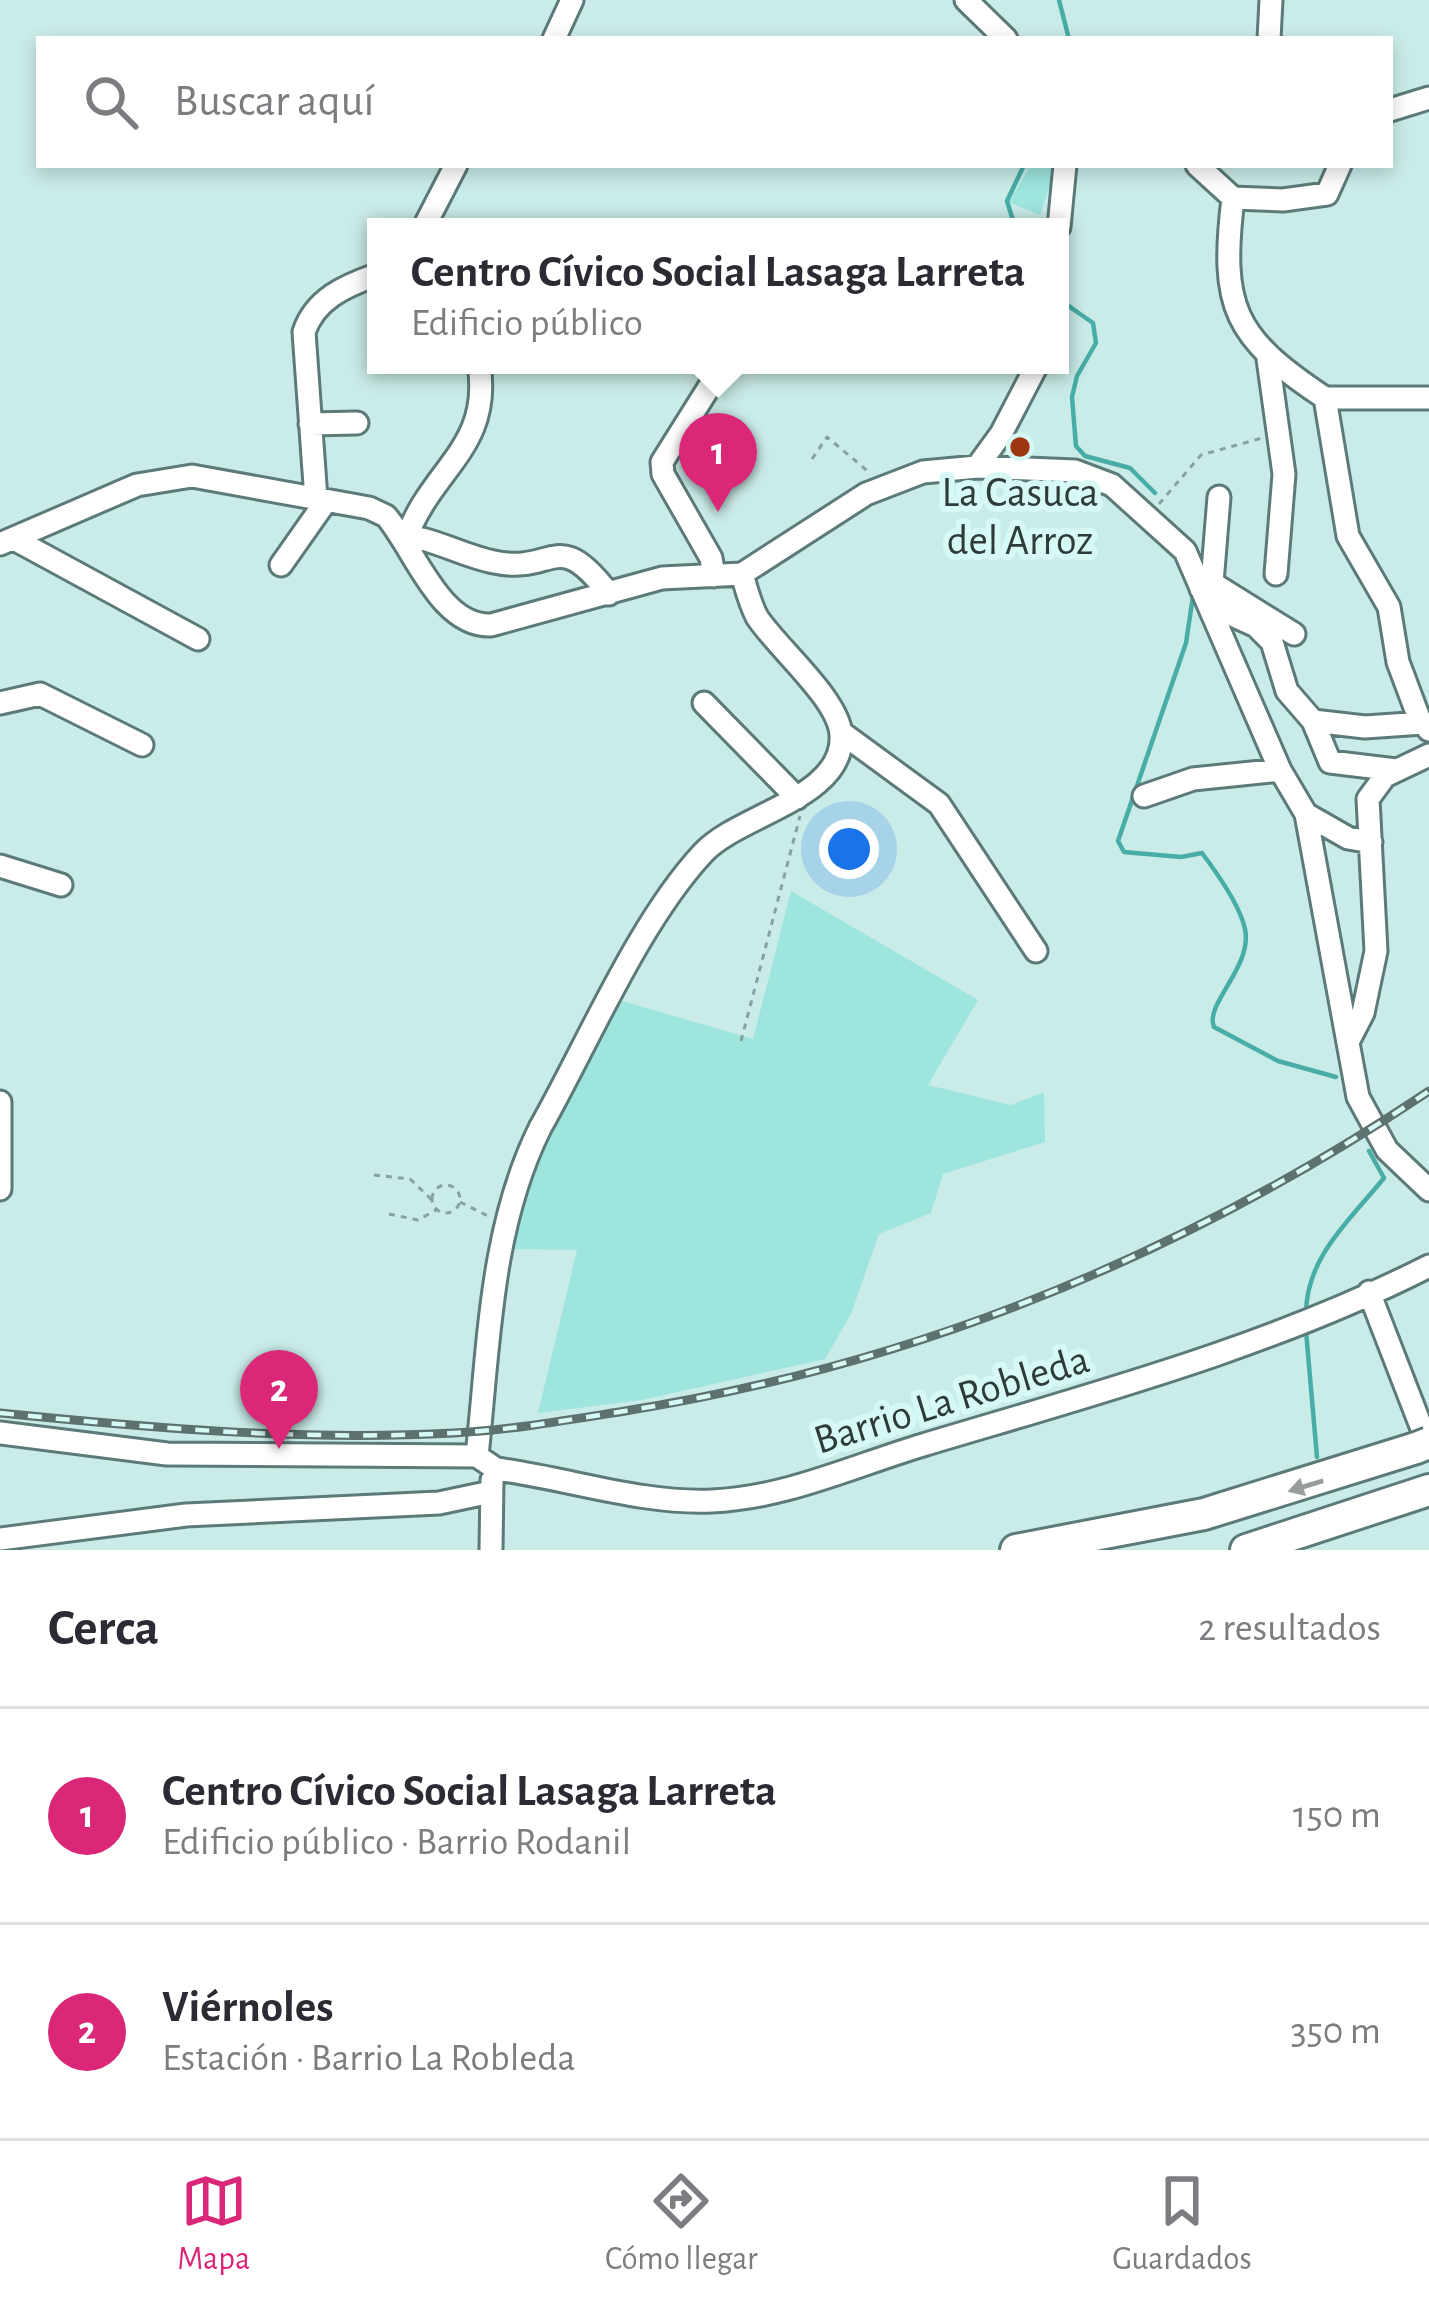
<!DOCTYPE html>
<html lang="es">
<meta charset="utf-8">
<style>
body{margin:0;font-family:"Alegreya Sans",sans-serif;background:#f7f7f7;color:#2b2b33}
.you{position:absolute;left:849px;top:849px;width:42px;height:42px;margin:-30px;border:9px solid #fff;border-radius:50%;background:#1a73e8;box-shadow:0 0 0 18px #1a73e833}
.badge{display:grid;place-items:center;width:78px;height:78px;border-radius:50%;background:#db2777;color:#fff;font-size:39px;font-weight:700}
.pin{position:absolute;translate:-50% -99px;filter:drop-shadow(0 3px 6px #0008)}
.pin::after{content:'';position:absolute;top:63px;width:42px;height:36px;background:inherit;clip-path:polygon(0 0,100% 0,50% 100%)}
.popup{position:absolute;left:367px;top:218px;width:702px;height:156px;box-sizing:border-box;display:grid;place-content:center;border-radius:0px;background:#fff;filter:drop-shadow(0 3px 9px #0005);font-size:39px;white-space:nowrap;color:#7c7c81}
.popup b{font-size:45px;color:#2b2b33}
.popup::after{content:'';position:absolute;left:50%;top:100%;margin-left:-24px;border:24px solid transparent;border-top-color:#fff}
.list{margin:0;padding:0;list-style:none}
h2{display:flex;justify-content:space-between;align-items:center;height:156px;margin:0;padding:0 48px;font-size:51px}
h2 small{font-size:39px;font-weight:400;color:#7c7c81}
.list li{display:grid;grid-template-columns:78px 1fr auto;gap:36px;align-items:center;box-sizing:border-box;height:216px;padding:0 48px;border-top:3px solid #e1e1e2}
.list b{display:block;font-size:45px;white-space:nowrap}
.list p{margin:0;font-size:39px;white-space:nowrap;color:#7c7c81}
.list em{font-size:39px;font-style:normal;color:#7c7c81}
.icon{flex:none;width:66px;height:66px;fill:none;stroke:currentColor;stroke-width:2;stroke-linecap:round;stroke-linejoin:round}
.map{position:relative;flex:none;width:1429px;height:1550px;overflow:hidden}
.search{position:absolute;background:#fff;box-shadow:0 6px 18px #0003;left:36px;right:36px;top:36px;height:132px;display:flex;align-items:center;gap:30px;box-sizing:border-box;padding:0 42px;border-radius:0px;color:#7c7c81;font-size:45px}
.sheet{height:588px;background:#fff}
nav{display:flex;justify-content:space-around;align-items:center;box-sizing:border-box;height:168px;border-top:3px solid #e1e1e2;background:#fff;font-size:33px;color:#7c7c81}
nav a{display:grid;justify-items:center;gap:6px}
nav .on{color:#db2777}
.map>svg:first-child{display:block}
.grass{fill:#9ee5de}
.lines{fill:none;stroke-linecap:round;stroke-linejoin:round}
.stream{stroke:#47ada6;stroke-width:4.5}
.minor-casing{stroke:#5c7a77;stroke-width:27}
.highway-casing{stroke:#5c7a77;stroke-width:36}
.path{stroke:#87a19e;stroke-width:3;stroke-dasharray:6 6;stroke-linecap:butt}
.minor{stroke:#fff;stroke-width:21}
.highway{stroke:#fff;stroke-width:30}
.rail-casing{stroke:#5d726f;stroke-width:9}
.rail{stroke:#d7f9f5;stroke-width:4.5;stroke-dasharray:14;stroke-linecap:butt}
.highway-bridge-casing{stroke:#5c7a77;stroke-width:36;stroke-linecap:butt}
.highway-bridge{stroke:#fff;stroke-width:30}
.oneway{fill:#969d9c}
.poi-dot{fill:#9e3812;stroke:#d7f9f5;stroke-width:4.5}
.labels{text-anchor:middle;stroke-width:12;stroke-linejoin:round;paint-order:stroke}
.poi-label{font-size:42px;fill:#2d3b39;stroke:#d7f9f5}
.street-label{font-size:42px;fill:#2d3b39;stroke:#d7f9f5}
</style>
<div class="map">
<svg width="1429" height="1550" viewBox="0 0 1429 1550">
<rect width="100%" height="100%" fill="#caece8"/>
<!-- grass -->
<path class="grass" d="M1031 165H1057L1040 215 1009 202Z
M791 891 978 1000 928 1085 1011 1105 1044 1092 1045 1142 943 1174 931 1213 879 1234 851 1314 825 1359 642 1400 538 1413 577 1250 508 1249 522 1164 605 996 753 1039Z"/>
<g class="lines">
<!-- stream -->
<path class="stream" d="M1059 0 1069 39
M1015 227 1007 201 1024 165
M1060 300 1093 323 1096 343 1077 376 1072 397 1076 446 1085 456 1130 468 1155 493
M1193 596 1186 643 1118 841 1124 852 1181 857 1202 853C1217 873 1240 905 1245 929 1253 967 1204 1004 1214 1027L1278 1061 1336 1077
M1306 1314C1306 1257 1350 1220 1384 1178L1369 1151
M1306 1331 1317 1457"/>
<!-- minor casing -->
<g class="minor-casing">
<path id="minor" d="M966 0 1006 39
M554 39 572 0
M1269 39 1271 0
M1390 110 1429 98
M1197 165 1233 198 1283 200 1327 194 1340 165
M1233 198C1220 307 1233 337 1325 398L1348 536 1389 607 1398 662 1419 718 1429 730
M424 227 456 165
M1059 227 1065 165
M1268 359 1284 474 1276 574
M1325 398H1429
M310 424 357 423
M977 467 1001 434 1037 365
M316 499 304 332C315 299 345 286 376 275
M14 539 198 639
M406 539C431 468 492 448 479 365
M407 543 422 539C446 545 469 557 494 562 555 575 556 525 609 594
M0 544 137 485 192 476 369 508 386 516C415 550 440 627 491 625L662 578 742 574 866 494 923 472 977 467 1075 471 1112 485 1185 551 1280 770 1306 814 1358 1097 1387 1150 1429 1190
M281 565 326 501
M714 576 711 558 663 474 662 462 723 365
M1212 583 1294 634
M1201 589 1212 583 1219 497
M1208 604 1256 626 1272 642 1287 691 1313 721 1330 762 1396 770
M0 703 40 694 142 745
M704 703 797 798
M1313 721 1365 727 1423 723
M842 733 939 804 1036 951
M1144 796 1193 779 1280 770
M1306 814 1348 838 1371 842
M0 866 61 885
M1348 1042 1363 1013 1376 951 1368 799 1385 776 1429 755
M0 1102V1189
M1369 1292 1429 1447
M0 1433 167 1454 477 1456 496 1469C566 1478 641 1504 712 1501 785 1498 853 1466 923 1445 1093 1394 1270 1347 1429 1266
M477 1456C489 1345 490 1229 540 1128 588 1043 638 923 703 853 739 814 845 798 841 735 839 699 777 648 757 617 750 604 746 588 742 574
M0 1539 186 1515 439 1503 491 1492
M491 1550 492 1480"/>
</g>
<!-- highway casing -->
<g class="highway-casing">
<path id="highway" d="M1016 1550 1204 1514 1416 1448
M1246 1550 1429 1490"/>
</g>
<!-- path -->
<path class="path" d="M812 459 827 437 870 473
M1159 504 1201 455 1262 438
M741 1041 800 816
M374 1175 410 1179 433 1201
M432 1199a14 14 0 1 1 28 0a14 14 0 1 1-28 0Z
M460 1202 488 1216
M389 1214 418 1220 436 1210"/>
<!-- minor -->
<use href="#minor" class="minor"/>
<!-- highway -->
<use href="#highway" class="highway"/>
<!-- rail casing -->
<g class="rail-casing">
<path id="rail" d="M0 1413C151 1428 302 1441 454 1433 511 1430 568 1420 625 1411 915 1365 1185 1254 1429 1091"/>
</g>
<!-- rail -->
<use href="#rail" class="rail"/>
<!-- highway-bridge casing -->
<g class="highway-bridge-casing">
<path id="highway-bridge" d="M1416 1448 1429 1443"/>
</g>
<!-- highway-bridge -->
<use href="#highway-bridge" class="highway-bridge"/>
</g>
<!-- one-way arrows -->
<defs><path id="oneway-solid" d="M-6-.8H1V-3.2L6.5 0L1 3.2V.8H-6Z" transform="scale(3)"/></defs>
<use class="oneway" href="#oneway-solid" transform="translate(1306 1486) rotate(163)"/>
<!-- markers -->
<circle class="poi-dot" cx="1020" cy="447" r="12"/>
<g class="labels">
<!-- poi labels -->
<g class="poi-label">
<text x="1020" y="506">La Casuca<tspan x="1020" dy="48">del Arroz</tspan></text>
</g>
<!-- street labels -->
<g class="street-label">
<text transform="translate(951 1398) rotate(-17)" y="15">Barrio La Robleda</text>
</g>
</g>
</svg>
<div class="you"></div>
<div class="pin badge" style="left:718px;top:512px">1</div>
<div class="popup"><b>Centro Cívico Social Lasaga Larreta</b>Edificio público</div>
<div class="pin badge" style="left:279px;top:1449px">2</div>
<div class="search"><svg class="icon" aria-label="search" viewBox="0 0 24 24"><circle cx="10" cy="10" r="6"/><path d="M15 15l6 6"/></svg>Buscar aquí</div>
</div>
<section class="sheet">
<h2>Cerca<small>2 resultados</small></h2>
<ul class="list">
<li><span class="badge">1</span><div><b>Centro Cívico Social Lasaga Larreta</b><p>Edificio público · Barrio Rodanil</p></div><em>150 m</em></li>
<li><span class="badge">2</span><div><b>Viérnoles</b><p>Estación · Barrio La Robleda</p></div><em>350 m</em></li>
</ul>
</section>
<nav>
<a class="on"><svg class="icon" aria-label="map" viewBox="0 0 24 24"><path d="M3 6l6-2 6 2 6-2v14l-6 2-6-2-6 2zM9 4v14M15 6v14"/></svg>Mapa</a>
<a><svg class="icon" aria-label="directions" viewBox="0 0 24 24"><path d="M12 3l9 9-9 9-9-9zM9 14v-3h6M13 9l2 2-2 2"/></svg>Cómo llegar</a>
<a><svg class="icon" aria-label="saved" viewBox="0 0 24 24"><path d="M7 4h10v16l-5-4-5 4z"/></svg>Guardados</a>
</nav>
